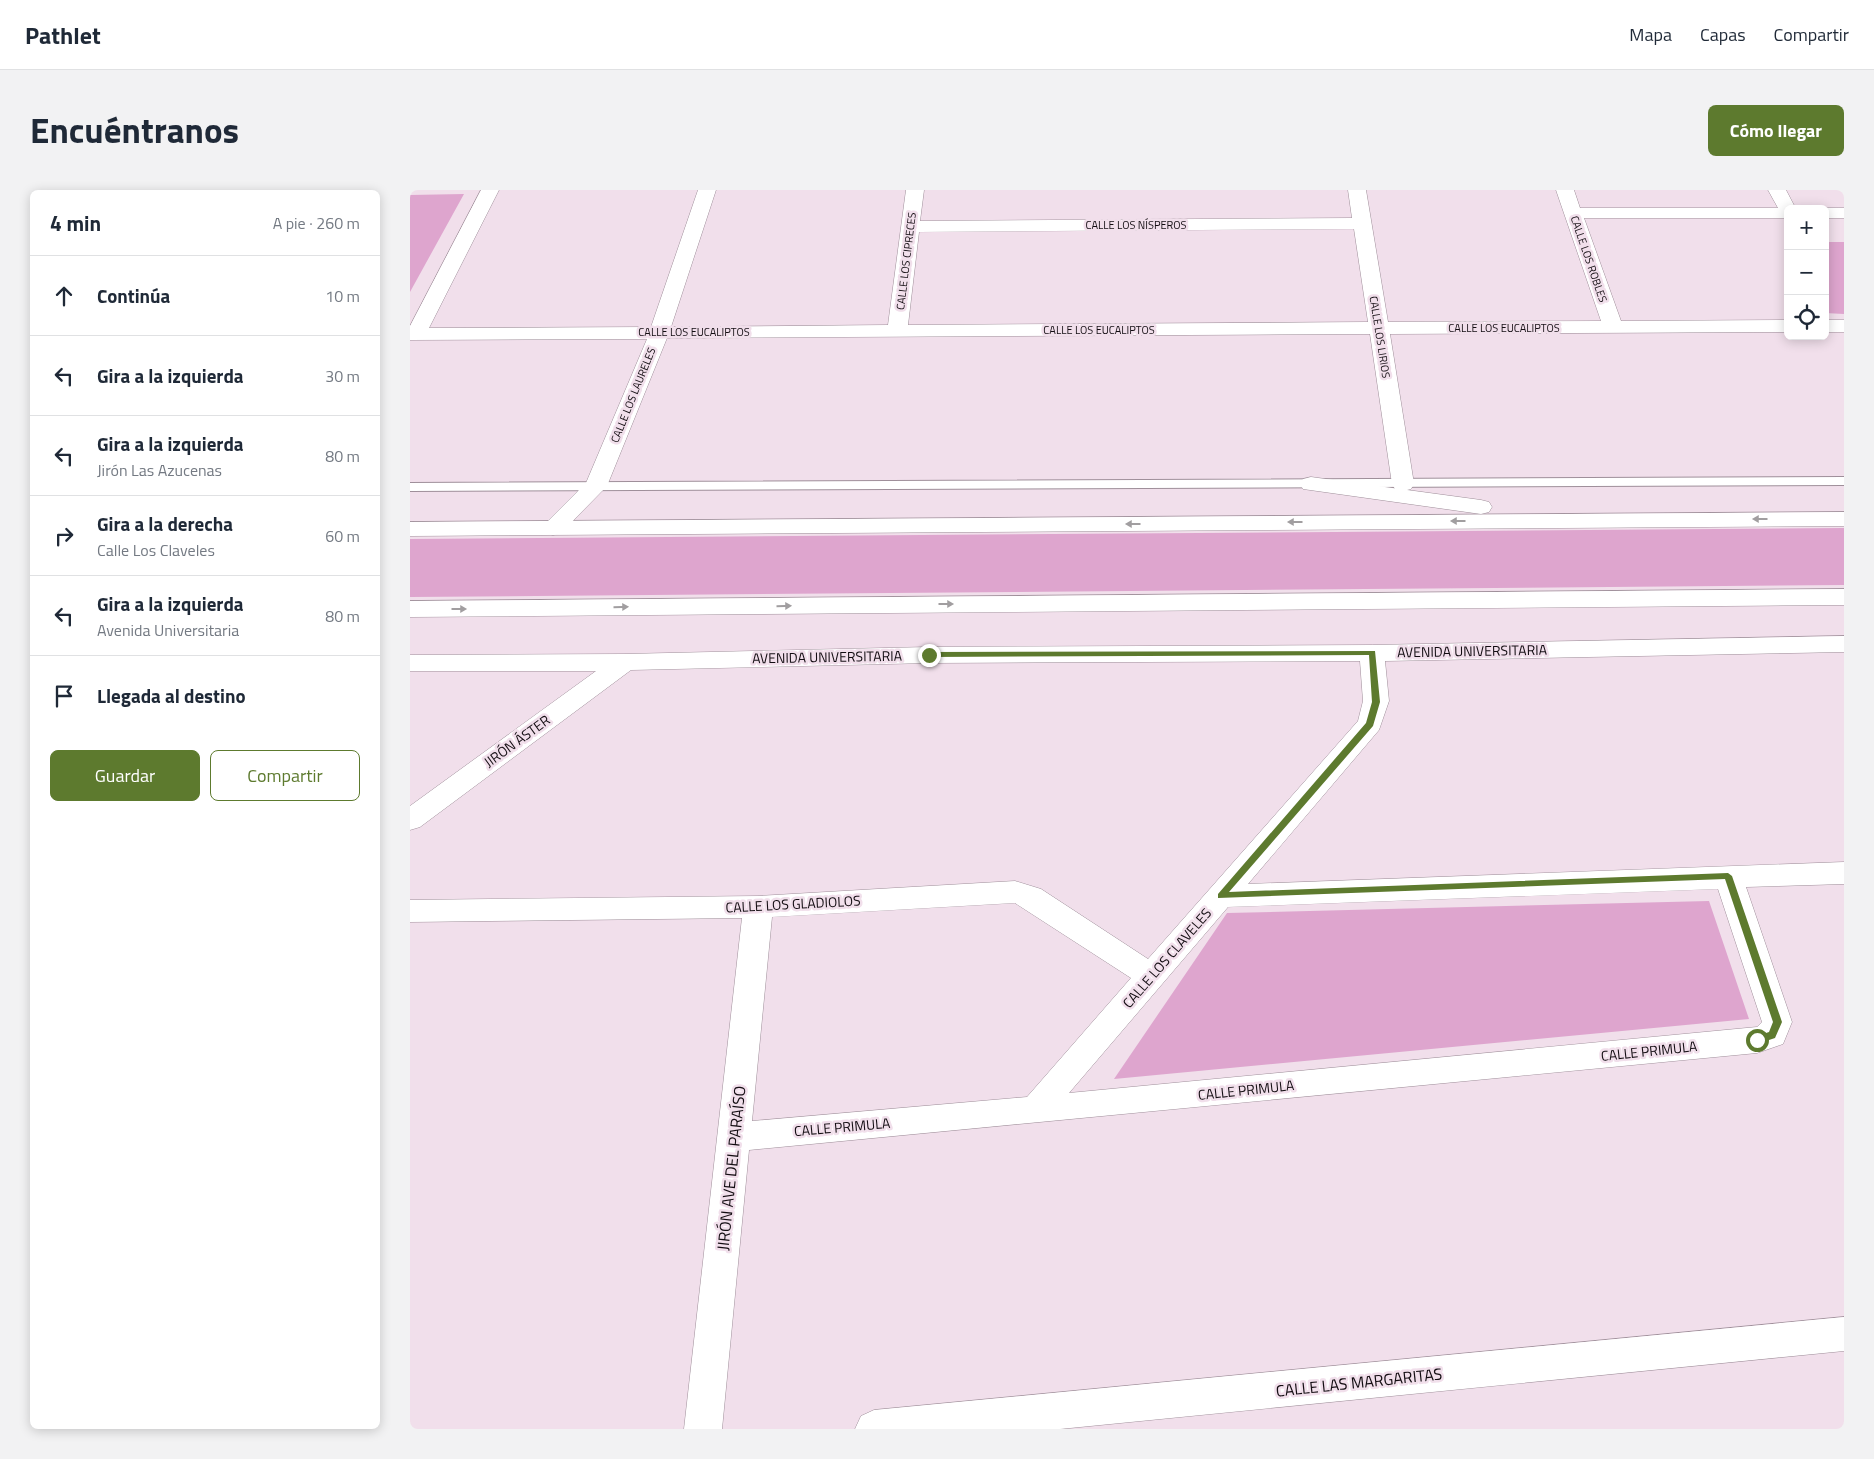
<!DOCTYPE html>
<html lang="es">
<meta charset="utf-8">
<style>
body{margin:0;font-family:"Titillium Web",sans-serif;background:#f2f2f3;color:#1f2937}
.controls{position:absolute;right:15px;top:15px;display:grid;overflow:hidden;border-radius:8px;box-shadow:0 2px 12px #0003}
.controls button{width:45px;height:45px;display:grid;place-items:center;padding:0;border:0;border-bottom:1px solid #e0e1e3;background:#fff;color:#1f2937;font:25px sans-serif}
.stop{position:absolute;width:15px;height:15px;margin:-11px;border:4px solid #5d7a2e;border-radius:50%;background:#fff}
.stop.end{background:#5d7a2e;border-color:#fff;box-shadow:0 1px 5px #0008}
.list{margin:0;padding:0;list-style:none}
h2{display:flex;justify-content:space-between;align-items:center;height:65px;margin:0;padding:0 20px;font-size:21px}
h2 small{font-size:16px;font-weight:400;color:#747a83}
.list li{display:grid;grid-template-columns:32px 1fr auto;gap:15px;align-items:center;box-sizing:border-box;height:80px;padding:0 20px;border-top:1px solid #e0e1e3}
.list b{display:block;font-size:19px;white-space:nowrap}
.list p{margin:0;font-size:16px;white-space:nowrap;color:#747a83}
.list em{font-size:16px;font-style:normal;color:#747a83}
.actions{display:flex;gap:10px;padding:15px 20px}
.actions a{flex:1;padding:11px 0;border:1px solid #5d7a2e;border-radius:8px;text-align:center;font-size:18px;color:#5d7a2e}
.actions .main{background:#5d7a2e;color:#fff}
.icon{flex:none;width:28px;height:28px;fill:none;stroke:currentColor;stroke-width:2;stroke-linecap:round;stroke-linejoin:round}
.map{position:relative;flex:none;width:1434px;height:1239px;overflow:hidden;border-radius:8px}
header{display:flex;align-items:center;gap:30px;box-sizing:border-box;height:70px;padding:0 25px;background:#fff;border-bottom:1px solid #e0e1e3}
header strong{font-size:24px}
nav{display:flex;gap:28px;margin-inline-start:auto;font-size:18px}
.intro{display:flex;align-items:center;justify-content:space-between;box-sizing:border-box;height:120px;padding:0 30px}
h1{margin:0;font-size:35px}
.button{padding:12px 22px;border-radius:8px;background:#5d7a2e;color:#fff;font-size:18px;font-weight:700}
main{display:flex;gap:30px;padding:0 30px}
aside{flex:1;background:#fff;border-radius:8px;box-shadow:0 2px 12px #0003}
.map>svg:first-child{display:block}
.green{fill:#dea5ce}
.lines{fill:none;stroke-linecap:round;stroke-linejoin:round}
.lane-casing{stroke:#9f8f9a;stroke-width:2}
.street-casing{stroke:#9f8f9a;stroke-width:1}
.secondary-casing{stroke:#9f8f9a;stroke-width:1}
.lane{fill:#fff;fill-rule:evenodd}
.street{fill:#fff;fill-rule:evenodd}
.secondary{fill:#fff;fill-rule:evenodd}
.oneway{fill:#a19ea0}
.route{fill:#5d7a2e}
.labels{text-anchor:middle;stroke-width:5;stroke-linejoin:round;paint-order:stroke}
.far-street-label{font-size:11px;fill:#130d12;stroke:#f1dfeb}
.street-label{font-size:14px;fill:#130d12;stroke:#f1dfeb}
.near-street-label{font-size:16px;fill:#130d12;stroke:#f1dfeb}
</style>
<header>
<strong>Pathlet</strong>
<nav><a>Mapa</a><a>Capas</a><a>Compartir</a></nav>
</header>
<div class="intro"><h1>Encuéntranos</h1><a class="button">Cómo llegar</a></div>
<main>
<aside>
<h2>4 min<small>A pie · 260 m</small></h2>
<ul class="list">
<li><svg class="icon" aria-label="ahead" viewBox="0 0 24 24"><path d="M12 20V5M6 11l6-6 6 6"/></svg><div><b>Continúa</b></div><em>10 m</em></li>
<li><svg class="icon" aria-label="left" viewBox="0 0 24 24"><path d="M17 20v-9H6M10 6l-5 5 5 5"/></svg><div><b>Gira a la izquierda</b></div><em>30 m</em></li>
<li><svg class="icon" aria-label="left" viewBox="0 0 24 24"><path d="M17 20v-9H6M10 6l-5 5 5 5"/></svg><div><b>Gira a la izquierda</b><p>Jirón Las Azucenas</p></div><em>80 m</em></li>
<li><svg class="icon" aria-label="right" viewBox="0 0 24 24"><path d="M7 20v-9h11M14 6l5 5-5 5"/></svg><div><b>Gira a la derecha</b><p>Calle Los Claveles</p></div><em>60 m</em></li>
<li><svg class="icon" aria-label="left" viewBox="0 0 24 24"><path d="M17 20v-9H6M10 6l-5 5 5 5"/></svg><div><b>Gira a la izquierda</b><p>Avenida Universitaria</p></div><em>80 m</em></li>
<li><svg class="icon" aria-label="arrive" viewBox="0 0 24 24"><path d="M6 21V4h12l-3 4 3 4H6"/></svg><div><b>Llegada al destino</b></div></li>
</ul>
<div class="actions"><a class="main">Guardar</a><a>Compartir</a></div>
</aside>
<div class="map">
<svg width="1434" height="1239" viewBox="0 0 1434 1239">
<rect width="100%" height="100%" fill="#f1dfeb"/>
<!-- green -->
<path class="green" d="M54 4 0 102V5Z
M1415 52H1434V124L1415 123Z
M1434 338V395L0 407V349Z
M1299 711 1339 829 704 889 817 723Z"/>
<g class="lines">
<!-- lane casing -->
<g class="lane-casing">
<path id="lane" d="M1434 287V295L0 301V293Z"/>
</g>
<!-- street casing -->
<g class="street-casing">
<path id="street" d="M71 0H89L19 138 241 137 288 0H306L261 137 478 135 496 0H514L510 31 942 28 938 0H956L978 132 1191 131 1146 0H1164L1170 18H1368L1358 0H1376L1386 19H1378V28H1174L1211 131 1378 130V142L980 144 1004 294 1001 299 993 301 985 299 982 294 960 144 257 148 197 296 151 343 143 345 135 343 131 338 176 293 237 149 0 150V136ZM944 39 958 132 498 135 509 42Z
M1415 18H1434V28H1415V19H1410Z
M1415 130H1434V142H1415Z
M1434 446V462L975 471 979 511 969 540 838 694 1434 672V694L1336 697 1382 832 1373 854 1347 863 339 960 312 1239H274L332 728 0 732V710L348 706 605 691 631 699 738 769 948 531 953 511 950 471 519 473 221 480 10 637 0 640V616L186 481H0V465L215 464 519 457 962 455ZM1308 699 1352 832 1347 837 659 903 818 717ZM605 713 721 788 617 907 342 931 362 727Z
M1434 1127V1161L650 1239H445L451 1226 464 1220Z"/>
</g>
<!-- secondary casing -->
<g class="secondary-casing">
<path id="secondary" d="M901 287 1071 310 1079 312 1082 317 1079 322 1071 324 893 299 890 294 893 289Z
M1434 322V336L0 346V332Z
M1434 399V415L0 427V411Z"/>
</g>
<!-- lane -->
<use href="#lane" class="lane"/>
<!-- street -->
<use href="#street" class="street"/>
<!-- secondary -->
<use href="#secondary" class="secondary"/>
</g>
<!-- one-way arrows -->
<defs><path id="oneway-solid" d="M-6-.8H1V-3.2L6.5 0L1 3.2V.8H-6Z" transform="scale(1.25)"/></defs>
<g class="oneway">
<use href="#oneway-solid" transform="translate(1350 329) rotate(180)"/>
<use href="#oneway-solid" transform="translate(1048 331) rotate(180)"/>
<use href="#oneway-solid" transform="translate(885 332) rotate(180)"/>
<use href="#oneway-solid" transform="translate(723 334) rotate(180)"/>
<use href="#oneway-solid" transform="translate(536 414)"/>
<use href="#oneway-solid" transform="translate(374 416) rotate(-1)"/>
<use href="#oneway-solid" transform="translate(211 417) rotate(-1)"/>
<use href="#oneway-solid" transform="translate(49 419)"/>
</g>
<!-- route -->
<path class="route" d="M965 461 970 512 963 536 819 702 1318 683 1322 686 1372 832 1365 848 1347 854 1342 850 1344 847 1359 842 1363 832 1315 689 808 708V704L956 533 962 512 959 465 519 467 515 465 519 462Z"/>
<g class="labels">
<!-- far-street labels -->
<g class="far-street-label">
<text x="726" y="39">CALLE LOS NÍSPEROS</text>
<text transform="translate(1179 69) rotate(71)" y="4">CALLE LOS ROBLES</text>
<text transform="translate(496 71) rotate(-83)" y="4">CALLE LOS CIPRECES</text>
<text x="1094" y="142">CALLE LOS EUCALIPTOS</text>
<text x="689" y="144">CALLE LOS EUCALIPTOS</text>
<text x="284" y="146">CALLE LOS EUCALIPTOS</text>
<text transform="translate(970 147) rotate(81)" y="4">CALLE LOS LIRIOS</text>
<text transform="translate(223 205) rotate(-68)" y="4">CALLE LOS LAURELES</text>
</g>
<!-- street labels -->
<g class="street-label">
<text transform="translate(1062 461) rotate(-1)" y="5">AVENIDA UNIVERSITARIA</text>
<text transform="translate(417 467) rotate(-1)" y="5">AVENIDA UNIVERSITARIA</text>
<text transform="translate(107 551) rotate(-36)" y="5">JIRÓN ÁSTER</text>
<text transform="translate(383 714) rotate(-3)" y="5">CALLE LOS GLADIOLOS</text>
<text transform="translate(757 768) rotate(-49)" y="5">CALLE LOS CLAVELES</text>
<text transform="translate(1239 861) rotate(-6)" y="5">CALLE PRIMULA</text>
<text transform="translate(836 900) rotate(-6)" y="5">CALLE PRIMULA</text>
<text transform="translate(432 937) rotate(-5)" y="5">CALLE PRIMULA</text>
</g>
<!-- near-street labels -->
<g class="near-street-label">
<text transform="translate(321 978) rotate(-84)" y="6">JIRÓN AVE DEL PARAÍSO</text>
<text transform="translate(949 1192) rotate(-6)" y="6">CALLE LAS MARGARITAS</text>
</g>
</g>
</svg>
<div class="controls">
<button>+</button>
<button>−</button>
<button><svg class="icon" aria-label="locate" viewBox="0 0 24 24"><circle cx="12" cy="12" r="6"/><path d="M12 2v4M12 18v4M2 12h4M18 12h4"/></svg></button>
</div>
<div class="stop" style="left:1347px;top:850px"></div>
<div class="stop end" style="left:519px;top:465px"></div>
</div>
</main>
